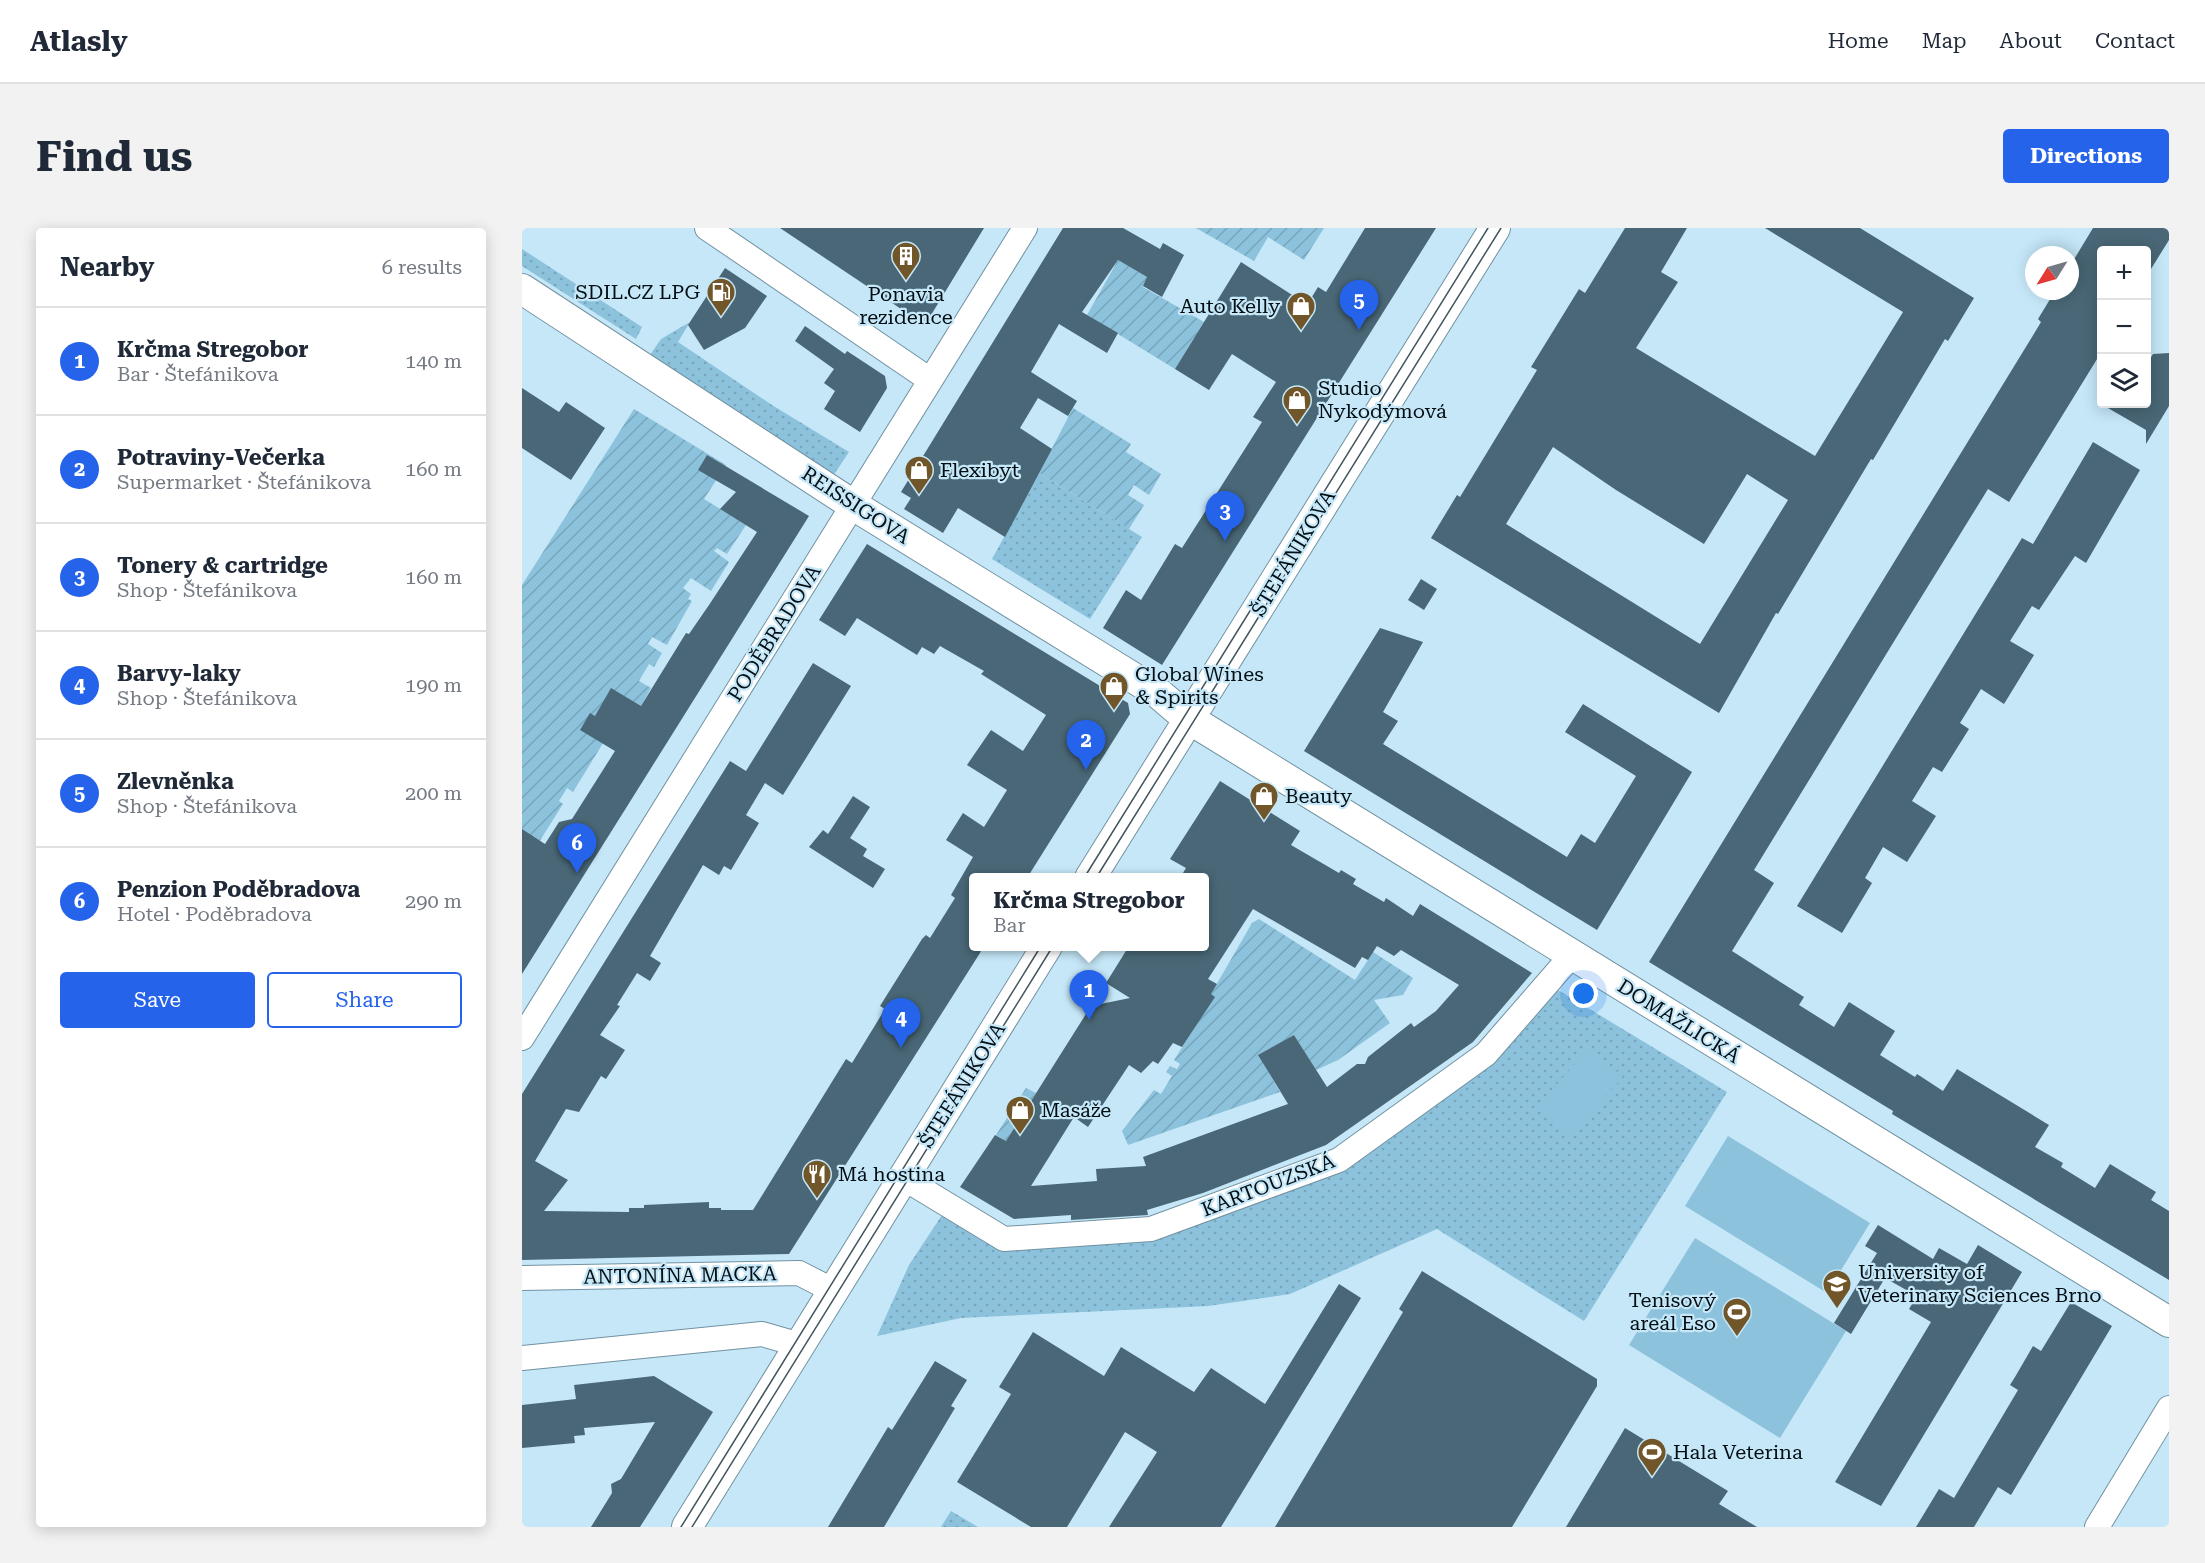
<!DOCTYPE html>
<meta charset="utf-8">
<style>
body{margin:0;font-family:"Roboto Serif",serif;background:#f2f2f3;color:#1f2937}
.controls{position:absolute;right:18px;top:18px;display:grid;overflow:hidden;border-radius:6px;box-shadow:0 3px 15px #0003}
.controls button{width:54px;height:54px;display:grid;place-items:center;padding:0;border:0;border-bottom:2px solid #e0e1e3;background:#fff;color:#1f2937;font:30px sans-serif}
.compass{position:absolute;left:1503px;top:18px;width:54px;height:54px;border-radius:50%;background:#fff;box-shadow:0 3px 15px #0003;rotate:233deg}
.you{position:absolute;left:1062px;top:766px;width:21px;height:21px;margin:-15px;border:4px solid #fff;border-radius:50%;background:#1a73e8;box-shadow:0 0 0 9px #1a73e833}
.badge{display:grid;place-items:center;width:39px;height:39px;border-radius:50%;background:#2563eb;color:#fff;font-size:20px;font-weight:700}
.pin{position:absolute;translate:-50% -50px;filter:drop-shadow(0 2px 3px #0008)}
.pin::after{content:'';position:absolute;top:32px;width:21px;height:18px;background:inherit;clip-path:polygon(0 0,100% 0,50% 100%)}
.popup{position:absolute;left:447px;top:645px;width:240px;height:78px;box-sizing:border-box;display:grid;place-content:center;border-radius:6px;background:#fff;filter:drop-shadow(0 2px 4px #0005);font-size:20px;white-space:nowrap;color:#747a83}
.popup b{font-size:22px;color:#1f2937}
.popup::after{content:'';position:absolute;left:50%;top:100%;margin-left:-12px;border:12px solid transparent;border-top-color:#fff}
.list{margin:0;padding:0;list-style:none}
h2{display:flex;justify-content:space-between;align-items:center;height:78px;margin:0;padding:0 24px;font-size:26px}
h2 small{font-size:20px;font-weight:400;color:#747a83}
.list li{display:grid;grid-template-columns:39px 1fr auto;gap:18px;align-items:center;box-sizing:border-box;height:108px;padding:0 24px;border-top:2px solid #e0e1e3}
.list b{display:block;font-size:22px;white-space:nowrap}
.list p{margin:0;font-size:20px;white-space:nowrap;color:#747a83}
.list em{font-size:20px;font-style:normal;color:#747a83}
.actions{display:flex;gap:12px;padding:18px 24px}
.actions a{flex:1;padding:14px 0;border:2px solid #2563eb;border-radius:6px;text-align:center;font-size:21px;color:#2563eb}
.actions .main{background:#2563eb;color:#fff}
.icon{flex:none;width:33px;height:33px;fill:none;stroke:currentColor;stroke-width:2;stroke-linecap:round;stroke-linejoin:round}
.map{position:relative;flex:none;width:1647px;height:1299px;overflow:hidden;border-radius:6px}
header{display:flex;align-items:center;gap:36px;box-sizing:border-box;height:84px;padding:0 30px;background:#fff;border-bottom:2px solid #e0e1e3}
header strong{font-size:28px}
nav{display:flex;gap:33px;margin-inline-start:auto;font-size:21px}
.intro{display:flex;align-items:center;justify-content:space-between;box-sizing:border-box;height:144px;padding:0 36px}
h1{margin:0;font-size:42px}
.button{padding:15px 27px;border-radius:6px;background:#2563eb;color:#fff;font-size:21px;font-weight:700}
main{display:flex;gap:36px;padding:0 36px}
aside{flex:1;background:#fff;border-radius:6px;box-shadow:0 3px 15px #0003}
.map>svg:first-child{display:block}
.grass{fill:url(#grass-dots)}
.garden{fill:url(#garden-furrows)}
.pitch{fill:#8cc2dc}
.building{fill:#496776;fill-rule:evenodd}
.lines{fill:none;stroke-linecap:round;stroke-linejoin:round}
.minor-casing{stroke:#7292a1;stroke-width:26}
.tertiary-casing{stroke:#7292a1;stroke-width:32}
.minor{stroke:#fff;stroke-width:24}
.tertiary{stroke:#fff;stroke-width:30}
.tram{stroke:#42555d;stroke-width:1.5}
.labels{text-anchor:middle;stroke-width:4.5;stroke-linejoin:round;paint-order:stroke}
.poi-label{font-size:20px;fill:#030e13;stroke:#c5e7f8;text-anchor:start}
.street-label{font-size:20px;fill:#030e13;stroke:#c5e7f8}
</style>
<header>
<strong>Atlasly</strong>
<nav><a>Home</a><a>Map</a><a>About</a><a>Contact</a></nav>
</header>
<div class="intro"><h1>Find us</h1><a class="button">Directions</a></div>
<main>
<aside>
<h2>Nearby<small>6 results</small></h2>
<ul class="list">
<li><span class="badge">1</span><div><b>Krčma Stregobor</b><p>Bar · Štefánikova</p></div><em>140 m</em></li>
<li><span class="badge">2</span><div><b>Potraviny-Večerka</b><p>Supermarket · Štefánikova</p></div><em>160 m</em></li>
<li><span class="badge">3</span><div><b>Tonery &amp; cartridge</b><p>Shop · Štefánikova</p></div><em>160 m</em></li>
<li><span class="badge">4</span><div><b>Barvy-laky</b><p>Shop · Štefánikova</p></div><em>190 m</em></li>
<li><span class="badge">5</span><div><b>Zlevněnka</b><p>Shop · Štefánikova</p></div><em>200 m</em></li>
<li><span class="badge">6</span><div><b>Penzion Poděbradova</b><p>Hotel · Poděbradova</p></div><em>290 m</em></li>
</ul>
<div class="actions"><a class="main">Save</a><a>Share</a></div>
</aside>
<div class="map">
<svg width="1647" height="1299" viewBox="0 0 1647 1299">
<defs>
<pattern id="grass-dots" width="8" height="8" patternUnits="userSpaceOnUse" patternTransform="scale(1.5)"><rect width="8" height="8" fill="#8cc2dc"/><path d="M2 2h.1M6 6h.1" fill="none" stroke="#77a6bc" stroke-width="1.8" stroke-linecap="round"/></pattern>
<pattern id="garden-furrows" width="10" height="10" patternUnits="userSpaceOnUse" patternTransform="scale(1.5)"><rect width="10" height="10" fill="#8cc2dc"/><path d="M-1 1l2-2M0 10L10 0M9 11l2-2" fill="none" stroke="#77a6bc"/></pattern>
</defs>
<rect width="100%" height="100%" fill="#c5e7f8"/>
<!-- grass -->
<path class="grass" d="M0 21 120 99 114 111 0 38Z
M168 94 156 114 250 177 327 224 311 248 128 127 139 111Z
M517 245 620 309 568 391 470 331Z
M1036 762 1205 864 1062 1093 915 1001 768 1066 686 1078 439 1090 355 1108 387 1037 422 984 480 1020 635 1011 817 941 970 835Z
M429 1283 456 1299H419Z"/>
<!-- garden -->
<path class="garden" d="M674 0H802L782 32 746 9 732 33Z
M596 32 625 49 621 59 682 94 653 141 565 87Z
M551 180 609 216 604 224 639 246 627 267 612 257 606 267 622 277 607 301 517 245Z
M112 181 204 237 182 271 224 297 205 326 195 320 192 323 207 334 189 363 169 350 161 360 169 366 166 371 170 373 145 417 130 409 126 416 140 425 132 439 127 436 117 453 129 460 119 478 102 481 51 564 45 560 37 573 41 576 0 641V357Z
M737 691 833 752 851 724 891 750 881 767 852 772 868 795 816 832 794 842 772 807 737 827 758 864 606 917 600 903 632 862 639 866 650 848 644 844 648 838 655 841 658 836 652 832 692 769 689 766 730 695Z
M504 860 514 865 484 913 474 907Z"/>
<!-- pitch -->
<path class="pitch" d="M1068 819 1101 849 1048 906 1016 877Z
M1206 908 1348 995 1305 1065 1163 978Z
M1173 1010 1324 1103 1258 1210 1107 1117Z"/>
<!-- building -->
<path class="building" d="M258 0H462L403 97Z
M541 0H601L638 21 641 15 662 27 640 69 621 58 625 49 596 32 560 84 596 105 585 125 537 96 509 144 555 173 546 188 516 170 498 200 530 221 483 309 436 280 421 305 382 281 389 270 379 264Z
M843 0H914L640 437 581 400 604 362 619 372 653 316 660 320 740 194 731 189 754 154 710 126 687 162 653 141 719 34 778 72 781 67 788 72 796 59 804 64Z
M1103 0H1165L1139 44 1156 54 1114 120 1293 228 1381 84 1243 0H1338L1452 70 1426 113 1423 111 1351 232 1349 231 1256 386 1254 385 1197 485 909 310 935 267 938 269 1015 142 1009 139 1057 61 1063 65ZM1031 219 1094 262 1182 316 1225 246 1266 272 1178 416 984 296Z
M1571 0H1647V12L1624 49V22H1580V123L1487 274 1466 261 1379 402 1232 642 1252 655 1210 723 1282 769 1277 777 1312 799 1327 774 1373 803 1358 827 1393 849 1395 846 1421 863 1435 841 1527 897 1513 919 1541 935 1539 939 1573 960 1588 936 1634 964 1629 972 1647 983V1052L1370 886 1371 883 1127 734 1510 109 1519 94 1516 91 1533 63H1548V38Z
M203 40 245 68 223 100 182 122 166 97Z
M283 98 323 126 325 123 363 148 365 160 338 204 302 181 313 163 302 155 312 141 273 113Z
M1647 125V178L1624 216V202L1579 176H1624V137L1631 126Z
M0 160 37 184 44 174 83 200 49 252 0 220Z
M1571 214 1618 242 1564 335 1553 328 1517 382 1510 378 1488 413 1512 427 1482 476 1459 461 1438 495 1447 501 1420 544 1411 539 1390 573 1414 588 1385 634 1361 619 1343 650 1350 655 1320 705 1275 678 1500 310 1511 316Z
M185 227 287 288 0 746V601L23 616 37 594 50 591 93 523 58 502 68 485 73 488 89 460 119 478 164 405 167 406 187 377 235 304 198 281 214 264 176 242Z
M345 316 606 475 608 486 505 650H452V718H461L458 725 267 1026 0 1032V866L208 533 224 543 291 435 329 458 261 567 243 555 224 587 237 595 209 642 202 638 197 647 181 637 128 728 139 735 128 753 115 745 95 777 98 778 78 807 103 822 84 851 79 848 57 884 44 881 13 933 46 952 22 983 107 984V980H122V977L187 974V980H199V982H231L324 831 330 835 363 781 358 778 400 711 404 707 408 710 433 670 429 667 451 629 424 612 441 585 462 599 485 562 445 537 469 502 501 523 524 487 459 446 462 443 418 418 412 426 400 419 395 427 335 390 323 408 297 392Z
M899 351 915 361 902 382 886 372Z
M858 400 901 414 861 484 876 493 861 516 1045 629 1059 606 1073 615 1114 548 1043 504 1061 476 1170 544 1075 702 782 523Z
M698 553 778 603 769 617 817 645 819 642 834 651 831 656 862 674 864 670 891 688 898 676 1010 745 951 814 804 917 681 965 625 982 626 987 549 992V987L492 991 438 959 473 907 484 913 569 778 608 770 584 755 607 718H682V650H658L664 640 648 631ZM731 681 833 740 840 729 846 732 855 718 872 728 879 722 937 757 914 783 892 799 889 795 846 829 843 836H835L805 859 772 807 736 827 766 876 621 929 624 938 574 941 575 953 509 958 552 889 566 899 607 837 619 845 631 833 636 836 651 815 660 819 693 769 689 766 695 756 686 751Z
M331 568 348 579 328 610 345 621 341 628 363 641 351 660 287 619 301 602 306 606Z
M1356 997 1411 1031 1417 1020 1445 1036 1456 1017 1500 1044 1359 1278 1313 1254 1409 1094 1387 1081 1395 1068 1363 1050 1329 1106 1312 1095 1355 1025 1343 1018Z
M900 1043 1075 1151V1158L990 1299H753L881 1084 877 1081Z
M817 1056 839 1070 699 1299H587L635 1224 603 1204 545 1299H509L435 1254 489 1166 477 1159 511 1104 582 1148 599 1119 672 1164 689 1140 743 1176Z
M1549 1074 1590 1098 1489 1267 1476 1259 1452 1299H1394L1417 1261 1432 1270 1496 1162 1488 1157 1493 1149 1511 1118 1519 1123Z
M413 1133 445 1152 429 1178 433 1180 362 1299H306L366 1199 370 1202Z
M132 1148 191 1184 118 1299H69L90 1265 89 1256 99 1251 133 1194 62 1200 63 1207 52 1208 53 1215 0 1220V1177L54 1171 52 1157Z
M1103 1200 1206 1263 1197 1276 1235 1299H1044Z"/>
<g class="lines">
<!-- minor casing -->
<g class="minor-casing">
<path id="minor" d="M185 0 408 152
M0 810 503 0
M383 951 482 1011 629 1001 817 932 964 826 1050 727
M0 1050 277 1045 312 1063
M0 1130 240 1106 278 1117
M1575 1299 1647 1180"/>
</g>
<!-- tertiary casing -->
<g class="tertiary-casing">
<path id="tertiary" d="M0 61 331 277 636 465 664 489 1647 1094
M568 650 973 0
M165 1299 525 718"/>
</g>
<!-- minor -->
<use href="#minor" class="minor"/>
<!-- tertiary -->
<use href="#tertiary" class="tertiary"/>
<!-- tram -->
<path class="tram" d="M562 650 966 0
M574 650 979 0
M159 1299 519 718
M170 1299 531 718"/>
</g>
<!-- icons -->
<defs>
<g id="building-pin" transform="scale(1.5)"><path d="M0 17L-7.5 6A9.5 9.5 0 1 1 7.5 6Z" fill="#705628" stroke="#c5e7f8"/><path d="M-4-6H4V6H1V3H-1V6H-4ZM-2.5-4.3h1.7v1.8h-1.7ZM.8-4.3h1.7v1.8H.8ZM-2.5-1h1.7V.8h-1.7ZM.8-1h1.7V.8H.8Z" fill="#fff"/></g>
<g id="fuel-pin" transform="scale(1.5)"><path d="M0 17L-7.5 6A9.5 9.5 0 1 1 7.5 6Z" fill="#705628" stroke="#c5e7f8"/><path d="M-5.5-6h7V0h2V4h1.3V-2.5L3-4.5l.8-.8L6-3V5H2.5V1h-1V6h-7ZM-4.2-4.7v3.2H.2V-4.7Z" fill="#fff"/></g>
<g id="shop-pin" transform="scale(1.5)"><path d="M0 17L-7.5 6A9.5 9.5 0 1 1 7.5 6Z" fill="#705628" stroke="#c5e7f8"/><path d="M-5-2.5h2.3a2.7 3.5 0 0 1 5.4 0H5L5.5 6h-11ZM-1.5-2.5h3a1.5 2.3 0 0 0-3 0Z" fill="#fff"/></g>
<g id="restaurant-pin" transform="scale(1.5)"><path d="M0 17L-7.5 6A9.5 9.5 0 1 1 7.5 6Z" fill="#705628" stroke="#c5e7f8"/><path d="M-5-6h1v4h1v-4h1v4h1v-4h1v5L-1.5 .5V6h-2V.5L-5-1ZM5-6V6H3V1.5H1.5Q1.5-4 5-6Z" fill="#fff"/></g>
<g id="university-pin" transform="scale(1.5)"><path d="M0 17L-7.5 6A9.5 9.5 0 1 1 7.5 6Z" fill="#705628" stroke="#c5e7f8"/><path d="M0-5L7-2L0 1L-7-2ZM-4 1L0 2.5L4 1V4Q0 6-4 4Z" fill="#fff"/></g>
<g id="stadium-pin" transform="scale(1.5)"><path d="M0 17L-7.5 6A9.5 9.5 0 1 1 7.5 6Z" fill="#705628" stroke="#c5e7f8"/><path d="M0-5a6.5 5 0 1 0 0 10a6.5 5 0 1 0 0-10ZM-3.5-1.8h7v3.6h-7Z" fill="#fff"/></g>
</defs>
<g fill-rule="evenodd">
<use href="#building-pin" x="384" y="28"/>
<use href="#fuel-pin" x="199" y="64"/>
<use href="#shop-pin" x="779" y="78"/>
<use href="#shop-pin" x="775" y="172"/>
<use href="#shop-pin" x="397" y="242"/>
<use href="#shop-pin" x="592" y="458"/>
<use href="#shop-pin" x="742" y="568"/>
<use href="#shop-pin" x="498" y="882"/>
<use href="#restaurant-pin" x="295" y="946"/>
<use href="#university-pin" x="1315" y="1056"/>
<use href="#stadium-pin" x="1215" y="1084"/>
<use href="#stadium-pin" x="1130" y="1224"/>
</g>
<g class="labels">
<!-- poi labels -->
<g class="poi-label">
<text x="178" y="71" text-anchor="end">SDIL.CZ LPG</text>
<text x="384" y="73" text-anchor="middle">Ponavia<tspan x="384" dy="23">rezidence</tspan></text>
<text x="758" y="85" text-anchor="end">Auto Kelly</text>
<text x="796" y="167">Studio<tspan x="796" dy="23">Nykodýmová</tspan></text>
<text x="418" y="249">Flexibyt</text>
<text x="613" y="453">Global Wines<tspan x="613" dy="23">&amp; Spirits</tspan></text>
<text x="763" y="575">Beauty</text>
<text x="519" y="889">Masáže</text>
<text x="316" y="953">Má hostina</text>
<text x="1336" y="1051">University of<tspan x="1336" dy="23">Veterinary Sciences Brno</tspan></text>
<text x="1194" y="1079" text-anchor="end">Tenisový<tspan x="1194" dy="23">areál Eso</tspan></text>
<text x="1151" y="1231">Hala Veterina</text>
</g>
<!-- street labels -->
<g class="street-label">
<text transform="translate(334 277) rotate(33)" y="7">REISSIGOVA</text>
<text transform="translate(771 325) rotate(-59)" y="7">ŠTEFÁNIKOVA</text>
<text transform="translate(252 405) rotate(-58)" y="7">PODĚBRADOVA</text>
<text transform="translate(1157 793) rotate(32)" y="7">DOMAŽLICKÁ</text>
<text transform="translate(440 857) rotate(-58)" y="7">ŠTEFÁNIKOVA</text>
<text transform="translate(746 957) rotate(-21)" y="7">KARTOUZSKÁ</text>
<text transform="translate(158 1047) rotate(-1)" y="7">ANTONÍNA MACKA</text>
</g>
</g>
</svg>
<div class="controls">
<button>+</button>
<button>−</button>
<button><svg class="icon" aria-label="layers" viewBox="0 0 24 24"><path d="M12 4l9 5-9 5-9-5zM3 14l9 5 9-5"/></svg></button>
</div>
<svg class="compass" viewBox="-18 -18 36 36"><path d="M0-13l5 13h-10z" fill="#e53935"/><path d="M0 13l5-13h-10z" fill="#747a83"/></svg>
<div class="you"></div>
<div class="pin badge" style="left:567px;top:792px">1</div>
<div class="popup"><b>Krčma Stregobor</b>Bar</div>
<div class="pin badge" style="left:564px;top:542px">2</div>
<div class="pin badge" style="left:703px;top:313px">3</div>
<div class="pin badge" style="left:379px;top:820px">4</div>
<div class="pin badge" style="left:837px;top:102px">5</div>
<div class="pin badge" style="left:55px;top:645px">6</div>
</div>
</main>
